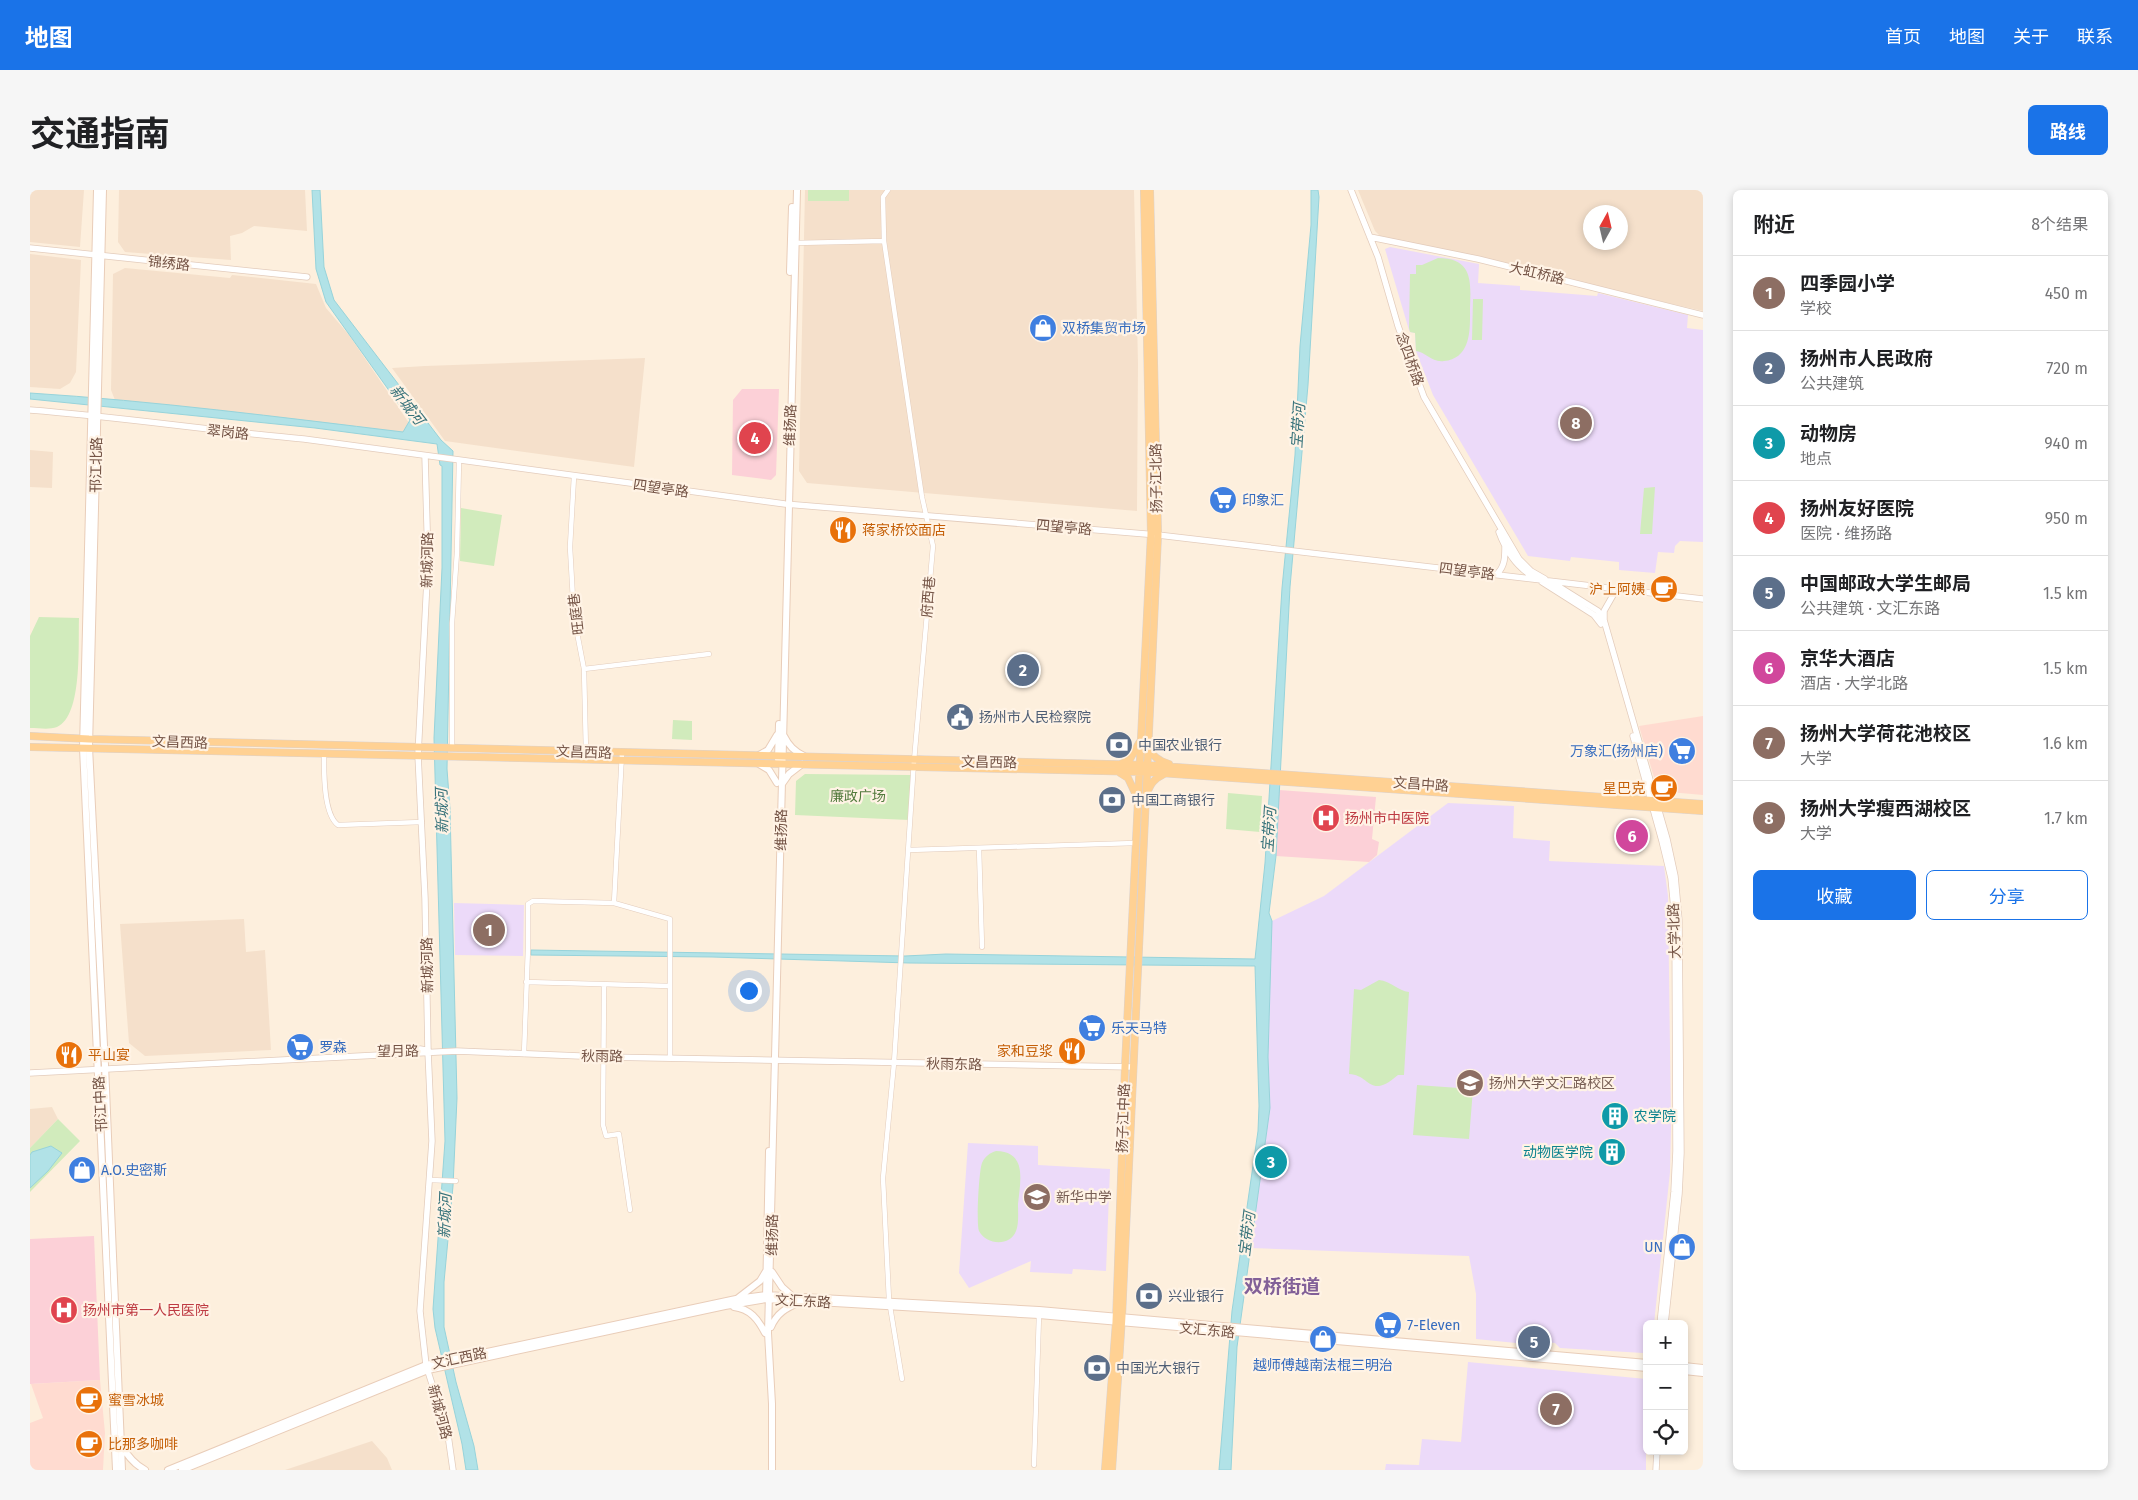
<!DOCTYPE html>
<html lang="zh">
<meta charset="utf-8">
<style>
body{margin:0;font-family:"Fira Sans","Noto Sans SC",sans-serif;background:#f6f6f6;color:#202124}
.controls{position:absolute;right:15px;bottom:15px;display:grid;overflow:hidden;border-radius:8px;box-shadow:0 2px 8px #0003}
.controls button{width:45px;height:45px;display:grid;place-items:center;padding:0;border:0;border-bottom:1px solid #e0e0e0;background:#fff;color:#202124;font:25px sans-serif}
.compass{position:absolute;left:1553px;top:15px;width:45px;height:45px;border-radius:50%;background:#fff;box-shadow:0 2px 8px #0003;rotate:8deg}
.you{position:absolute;left:718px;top:800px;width:18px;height:18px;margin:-12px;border:4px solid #fff;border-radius:50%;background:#1a73e8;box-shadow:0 0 0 8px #1a73e833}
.badge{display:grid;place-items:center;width:32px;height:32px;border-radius:50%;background:#1a73e8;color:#fff;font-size:16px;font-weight:700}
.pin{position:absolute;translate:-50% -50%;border:2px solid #fff;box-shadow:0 1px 5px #0006}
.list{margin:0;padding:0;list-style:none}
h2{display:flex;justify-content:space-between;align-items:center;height:65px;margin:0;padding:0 20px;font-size:21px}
h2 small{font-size:16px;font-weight:400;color:#757577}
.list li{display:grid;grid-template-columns:32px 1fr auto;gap:15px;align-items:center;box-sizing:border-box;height:75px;padding:0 20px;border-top:1px solid #e0e0e0}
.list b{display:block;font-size:19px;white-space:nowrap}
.list p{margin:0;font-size:16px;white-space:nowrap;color:#757577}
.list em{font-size:16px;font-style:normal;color:#757577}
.actions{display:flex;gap:10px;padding:15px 20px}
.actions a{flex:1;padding:11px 0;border:1px solid #1a73e8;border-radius:8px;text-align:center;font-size:18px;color:#1a73e8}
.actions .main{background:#1a73e8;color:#fff}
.icon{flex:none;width:28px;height:28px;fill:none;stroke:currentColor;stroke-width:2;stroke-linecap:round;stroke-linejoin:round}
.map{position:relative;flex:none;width:1673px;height:1280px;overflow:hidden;border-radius:8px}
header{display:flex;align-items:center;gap:30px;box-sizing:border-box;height:70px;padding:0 25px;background:#1a73e8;color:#fff}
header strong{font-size:24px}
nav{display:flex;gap:28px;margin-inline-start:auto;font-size:18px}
.intro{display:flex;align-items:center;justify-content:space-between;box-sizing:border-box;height:120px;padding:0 30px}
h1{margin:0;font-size:35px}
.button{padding:12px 22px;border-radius:8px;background:#1a73e8;color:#fff;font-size:18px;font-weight:700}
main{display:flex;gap:30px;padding:0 30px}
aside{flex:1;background:#fff;border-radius:8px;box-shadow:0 2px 8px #0003}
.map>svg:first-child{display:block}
.residential{fill:#f5e0cb;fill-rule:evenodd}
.commercial{fill:#ffdbd0}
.education{fill:#ecdaf9}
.medical{fill:#fcd0d7}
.green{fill:#d1ebbc}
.water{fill:#b1e2e7;stroke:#97d3da}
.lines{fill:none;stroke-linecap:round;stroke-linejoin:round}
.minor-casing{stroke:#e3ccbc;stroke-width:5.5}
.tertiary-casing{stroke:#e3ccbc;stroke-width:7}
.secondary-casing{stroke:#e9cdb9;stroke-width:8}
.primary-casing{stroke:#dbd2cf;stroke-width:8}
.minor{stroke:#fff;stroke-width:4.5}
.tertiary{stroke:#fff;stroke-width:5.5}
.secondary{stroke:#fff;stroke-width:6}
.primary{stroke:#ffd193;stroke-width:7}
.labels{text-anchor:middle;stroke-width:4.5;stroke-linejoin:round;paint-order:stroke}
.street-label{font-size:14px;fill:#745345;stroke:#fff3e5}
.shop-label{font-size:14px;fill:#366cbe;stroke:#fff3e5;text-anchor:start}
.food-label{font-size:14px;fill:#c56008;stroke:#fff3e5;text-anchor:start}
.service-label{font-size:14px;fill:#4e5e75;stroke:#fff3e5;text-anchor:start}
.park-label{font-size:14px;fill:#527a3c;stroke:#fff3e5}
.health-label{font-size:14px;fill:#be3a42;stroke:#fff3e5;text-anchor:start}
.education-label{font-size:14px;fill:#785e54;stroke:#fff3e5;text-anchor:start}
.culture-label{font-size:14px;fill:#0d838f;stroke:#fff3e5;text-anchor:start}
.water-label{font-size:15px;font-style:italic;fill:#38737b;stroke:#fff3e5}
.district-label{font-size:19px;font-weight:bold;fill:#826098;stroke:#fff3e5}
</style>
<header>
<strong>地图</strong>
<nav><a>首页</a><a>地图</a><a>关于</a><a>联系</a></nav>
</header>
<div class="intro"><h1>交通指南</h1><a class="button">路线</a></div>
<main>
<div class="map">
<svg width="1673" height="1280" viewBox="0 0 1673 1280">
<rect width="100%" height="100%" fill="#fdefdd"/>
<!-- residential -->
<path class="residential" d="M0 0H54L50 57 0 52Z
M89 0H275L277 41 224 36 212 43 200 46 201 70 95 62 88 52Z
M775 0H1104L1108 173 1107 321 777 293 769 281Z
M1328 0H1673V121L1351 47 1345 41ZM1560 22H1590V52H1560Z
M0 64 51 70 46 182 40 193 30 199 0 197Z
M95 78 200 88 202 85 286 94 296 118 319 145 379 233 373 242 197 221 85 210 81 200 83 84Z
M615 168 604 277 415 251 362 178 395 176Z
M0 260 23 262 22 298 0 297Z
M214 729 216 762 235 760 241 860 115 866 99 853 90 734Z
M22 917 28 929 0 958V919Z
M342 1251 357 1268 362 1280H255Z"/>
<!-- commercial -->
<path class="commercial" d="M1673 526V605L1628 601 1609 536Z
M70 1190 75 1243 73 1280H0V1233L13 1228 1 1194Z"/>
<!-- education -->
<path class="education" d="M1360 57 1449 74 1448 93 1490 96V100L1567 106 1568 103 1658 125 1657 138 1673 140V352L1650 351 1645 356 1644 363 1628 362 1625 383 1589 380V372L1541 367 1540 371 1498 366 1403 205 1386 161 1385 143 1380 142 1379 140 1355 59Z
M1418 613 1484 616 1483 648 1520 651 1519 671 1634 676 1638 706 1641 936 1640 982 1624 1134H1617V1160L1613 1163 1530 1158 1525 1153 1499 1151 1496 1154 1446 1149V1104L1439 1066 1221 1058 1240 918 1238 867 1242 731 1294 706Z
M424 713 494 715 493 766 425 765Z
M938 953 1008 956V975L1080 979 1076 1081 1043 1079 1042 1084 1000 1082 1001 1071 939 1098 929 1083Z
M1438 1172 1616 1189V1280H1355L1356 1274 1389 1275 1392 1249 1431 1252Z"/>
<!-- medical -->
<path class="medical" d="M712 199H749L746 285 741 290 702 285 703 210Z
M1249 600 1346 607 1342 649 1349 652 1347 665 1339 672 1246 666Z
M64 1046 70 1190 0 1194V1049Z"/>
<!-- green -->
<path class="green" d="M778 0H819V11H778Z
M1408 68C1443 68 1441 92 1440 118 1440 138 1442 168 1414 171 1402 173 1396 162 1386 161L1385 143 1380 142 1379 138 1380 84H1386V75H1392Z
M1443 109H1453L1452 150H1442Z
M1625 297 1622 344H1610L1614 298Z
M431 318 472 325 464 376 430 371Z
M9 427 49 428C48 453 53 526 27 537 19 540 9 538 0 538V446Z
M643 530 662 531V550L642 549Z
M775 584 881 585 879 630 765 625 766 591Z
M1198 603 1232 606 1230 642 1196 639Z
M1349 790C1361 791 1368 801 1379 802L1374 885H1368C1339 910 1341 885 1319 884L1324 799 1331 800Z
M1387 895 1443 899 1439 949 1383 945Z
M28 929 50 951 0 1002V958Z
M966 961C998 961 990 993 988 1014 988 1022 989 1034 986 1041 980 1057 956 1055 949 1041 946 1034 949 980 952 973 955 966 960 963 966 961Z"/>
<!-- water -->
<path class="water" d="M282 0H290L294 77 304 110 411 250 423 261 417 579 420 619 427 908 423 996 414 1092V1137L426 1192 444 1256 448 1280H436L432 1254 405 1138 403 1119 415 951 404 548 412 378V276L410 275 407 254 285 238 0 209V203C125 211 249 227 373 242L380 230 296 112 286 79Z
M1281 0H1288L1289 7 1278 195 1260 397 1246 666 1239 723 1242 731 1238 867 1240 918 1207 1157 1201 1280H1189L1202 1121 1228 941 1229 916 1225 776 879 773 682 767 501 765V760L875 766 916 764 1225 769 1235 673 1252 398 1265 265 1270 156 1281 35Z
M21 956 32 963 18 981 0 998V965L2 962Z"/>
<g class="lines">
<!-- minor casing -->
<g class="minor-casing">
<path id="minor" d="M854 51 892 307 903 356 884 571 864 873 853 988 859 1110 872 1189
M765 53 854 51 853 7 858 0
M544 286 540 357 544 427 554 479 556 562
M554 479 679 464
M422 558V433L427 362 429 270
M294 564C294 580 293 624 308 635L392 632
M949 658 952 757
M879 660 1105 653
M584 713 592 563
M496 792 640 796
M574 794 573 935 576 946 589 944 600 1020
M494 864 498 758V714L503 711 584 713 640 729V867
M400 990 426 991
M1004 1275 1009 1125"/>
</g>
<!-- tertiary casing -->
<g class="tertiary-casing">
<path id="tertiary" d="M1321 0 1348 67 1368 136 1394 207 1489 369 1501 381 1515 389
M1340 47 1448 69 1673 125
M0 58 277 87
M0 220C92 227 183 241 274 249L755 314 1128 345 1673 409
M395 266 398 371 388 565 395 708 398 861 402 951 390 1121 396 1175 418 1245 423 1280
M1469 342C1476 361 1486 377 1504 387
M1467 384C1475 376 1475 367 1475 356
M1512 392 1564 425 1571 434
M1523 393 1568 421 1574 430 1637 649 1645 686 1649 730 1651 963 1649 1004 1635 1134
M1574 430V421L1586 400
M1603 546 1632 651 1641 688 1645 729 1646 961 1644 1002 1630 1134
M356 861 390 859 396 860
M0 883 427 861 574 867 1103 877
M1626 1280 1627 1261"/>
</g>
<!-- secondary casing -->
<g class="secondary-casing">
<path id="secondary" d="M67 0 53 558 86 1280
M73 0 59 557 75 875 92 1280
M760 82 762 17
M754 546C759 556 764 561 774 566
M729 565 738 560 747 545
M748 569 749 534
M729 574 739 580 747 593
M752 594 759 584 772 574
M742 1082 752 1097 762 1106
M708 1108 730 1091 736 1081
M736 1109 739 961
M704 1117C720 1119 728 1129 735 1143
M741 1137C747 1123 756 1118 770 1112
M1654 1176 1673 1178
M1654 1181 1673 1183
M92 1256C98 1267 104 1274 115 1280
M138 1280 396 1175 706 1109 736 1105 1009 1120 1617 1173
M152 1280 398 1180 695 1116 736 1109 1009 1125 1617 1178
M742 1280V1214L738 1143 767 0"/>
</g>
<!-- primary casing -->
<g class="primary-casing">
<path id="primary" d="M0 546 59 549 1117 575 1673 614
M1117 556C1123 566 1128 571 1139 574
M0 557 1116 582 1673 621
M1091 574 1100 569 1109 553
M1087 581 1098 588 1106 605
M1117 603C1121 593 1124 589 1134 584
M1075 1280 1086 1132 1095 877 1121 344 1114 0
M1082 1280 1092 1126 1128 345 1120 0"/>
</g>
<!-- minor -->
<use href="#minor" class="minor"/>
<!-- tertiary -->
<use href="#tertiary" class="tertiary"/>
<!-- secondary -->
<use href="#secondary" class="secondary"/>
<!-- primary -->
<use href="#primary" class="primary"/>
</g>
<!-- icons -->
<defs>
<g id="shop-disc" transform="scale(1.4375)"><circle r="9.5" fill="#3f7fe0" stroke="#fff3e5"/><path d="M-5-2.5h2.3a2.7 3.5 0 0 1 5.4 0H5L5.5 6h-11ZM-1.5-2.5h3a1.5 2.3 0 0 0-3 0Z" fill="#fff"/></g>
<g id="supermarket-disc" transform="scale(1.4375)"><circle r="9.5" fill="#3f7fe0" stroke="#fff3e5"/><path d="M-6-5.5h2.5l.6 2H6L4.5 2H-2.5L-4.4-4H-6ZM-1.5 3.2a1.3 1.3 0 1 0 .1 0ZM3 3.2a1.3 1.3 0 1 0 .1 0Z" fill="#fff"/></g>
<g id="restaurant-disc" transform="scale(1.4375)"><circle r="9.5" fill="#e8710a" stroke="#fff3e5"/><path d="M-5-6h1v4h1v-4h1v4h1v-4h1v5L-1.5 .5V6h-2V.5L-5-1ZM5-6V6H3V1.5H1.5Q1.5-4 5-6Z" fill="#fff"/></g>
<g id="cafe-disc" transform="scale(1.4375)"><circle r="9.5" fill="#e8710a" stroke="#fff3e5"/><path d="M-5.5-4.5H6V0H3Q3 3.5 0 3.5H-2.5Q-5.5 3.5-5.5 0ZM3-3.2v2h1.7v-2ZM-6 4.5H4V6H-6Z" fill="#fff"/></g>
<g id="civic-disc" transform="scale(1.4375)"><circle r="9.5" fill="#5c6f8a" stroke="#fff3e5"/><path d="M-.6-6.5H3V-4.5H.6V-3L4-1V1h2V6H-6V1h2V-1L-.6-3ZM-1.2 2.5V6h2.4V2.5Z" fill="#fff"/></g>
<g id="bank-disc" transform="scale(1.4375)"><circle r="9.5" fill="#5c6f8a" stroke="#fff3e5"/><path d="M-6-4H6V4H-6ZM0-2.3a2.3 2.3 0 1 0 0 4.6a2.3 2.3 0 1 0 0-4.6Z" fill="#fff"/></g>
<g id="hospital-disc" transform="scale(1.4375)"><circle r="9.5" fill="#e0444e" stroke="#fff3e5"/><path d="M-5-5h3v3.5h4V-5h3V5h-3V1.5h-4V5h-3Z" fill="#fff"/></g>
<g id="university-disc" transform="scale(1.4375)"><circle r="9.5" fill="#8d6e63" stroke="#fff3e5"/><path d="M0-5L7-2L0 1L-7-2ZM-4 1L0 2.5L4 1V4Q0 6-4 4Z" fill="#fff"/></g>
<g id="building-disc" transform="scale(1.4375)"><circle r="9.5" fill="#0f9aa8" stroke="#fff3e5"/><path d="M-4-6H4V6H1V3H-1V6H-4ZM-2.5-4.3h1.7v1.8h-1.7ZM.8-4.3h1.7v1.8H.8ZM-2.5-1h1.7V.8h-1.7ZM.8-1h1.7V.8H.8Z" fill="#fff"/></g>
<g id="school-disc" transform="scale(1.4375)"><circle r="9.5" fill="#8d6e63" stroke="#fff3e5"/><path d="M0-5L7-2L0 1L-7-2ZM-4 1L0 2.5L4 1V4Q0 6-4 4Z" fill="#fff"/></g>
</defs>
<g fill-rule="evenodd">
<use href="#shop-disc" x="1013" y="138"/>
<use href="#supermarket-disc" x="1193" y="310"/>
<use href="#restaurant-disc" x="813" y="340"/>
<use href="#cafe-disc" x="1634" y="399"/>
<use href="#civic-disc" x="930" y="527"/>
<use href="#bank-disc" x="1089" y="555"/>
<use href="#supermarket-disc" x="1652" y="561"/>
<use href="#cafe-disc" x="1634" y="598"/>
<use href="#bank-disc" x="1082" y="610"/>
<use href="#hospital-disc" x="1296" y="628"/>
<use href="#supermarket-disc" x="1062" y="838"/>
<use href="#supermarket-disc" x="270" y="857"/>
<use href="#restaurant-disc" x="1042" y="861"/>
<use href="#restaurant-disc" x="39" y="865"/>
<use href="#university-disc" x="1440" y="893"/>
<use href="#building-disc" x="1585" y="926"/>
<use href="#building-disc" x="1582" y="962"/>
<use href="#shop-disc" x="52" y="980"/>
<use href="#school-disc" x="1007" y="1007"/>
<use href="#shop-disc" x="1652" y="1057"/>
<use href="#bank-disc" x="1119" y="1106"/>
<use href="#hospital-disc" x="34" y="1120"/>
<use href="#supermarket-disc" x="1358" y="1135"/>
<use href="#shop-disc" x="1293" y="1149"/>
<use href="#bank-disc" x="1067" y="1178"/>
<use href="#cafe-disc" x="59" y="1210"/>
<use href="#cafe-disc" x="59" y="1254"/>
</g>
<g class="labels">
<!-- street labels -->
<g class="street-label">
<text transform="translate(139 73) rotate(6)" y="5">锦绣路</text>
<text transform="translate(1507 83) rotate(13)" y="5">大虹桥路</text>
<text transform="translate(1380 169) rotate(70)" y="5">念四桥路</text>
<text transform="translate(760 235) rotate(-88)" y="5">维扬路</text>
<text transform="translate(198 242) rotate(6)" y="5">翠岗路</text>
<text transform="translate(66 275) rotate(-89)" y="5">邗江北路</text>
<text transform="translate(1126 288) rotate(-91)" y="5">扬子江北路</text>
<text transform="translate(631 298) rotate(8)" y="5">四望亭路</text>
<text transform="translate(1034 337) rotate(5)" y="5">四望亭路</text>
<text transform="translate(397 370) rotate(-89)" y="5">新城河路</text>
<text transform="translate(1437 381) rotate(7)" y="5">四望亭路</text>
<text transform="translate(898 407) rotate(-85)" y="5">府西巷</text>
<text transform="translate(546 424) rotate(-97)" y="5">旺庭巷</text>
<text transform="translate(150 552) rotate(2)" y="5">文昌西路</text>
<text transform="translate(554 562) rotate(2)" y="5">文昌西路</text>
<text transform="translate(959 572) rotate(1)" y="5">文昌西路</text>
<text transform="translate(1391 594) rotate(4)" y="5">文昌中路</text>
<text transform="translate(751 640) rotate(-89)" y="5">维扬路</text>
<text transform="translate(1644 741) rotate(-92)" y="5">大学北路</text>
<text transform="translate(397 775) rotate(-91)" y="5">新城河路</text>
<text transform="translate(368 861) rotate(-1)" y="5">望月路</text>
<text transform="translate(572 866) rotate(1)" y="5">秋雨路</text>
<text transform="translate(924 874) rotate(1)" y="5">秋雨东路</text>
<text transform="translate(70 914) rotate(-93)" y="5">邗江中路</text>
<text transform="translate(1093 928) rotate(-88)" y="5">扬子江中路</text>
<text transform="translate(742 1045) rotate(-89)" y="5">维扬路</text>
<text transform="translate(773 1111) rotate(3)" y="5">文汇东路</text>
<text transform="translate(1177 1140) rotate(5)" y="5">文汇东路</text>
<text transform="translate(429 1168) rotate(-12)" y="5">文汇西路</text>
<text transform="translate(410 1222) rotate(75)" y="5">新城河路</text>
</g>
<!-- shop labels -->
<g class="shop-label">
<text x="1032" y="143">双桥集贸市场</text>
<text x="1212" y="315">印象汇</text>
<text x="1633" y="566" text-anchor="end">万象汇(扬州店)</text>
<text x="1081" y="843">乐天马特</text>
<text x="289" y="862">罗森</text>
<text x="71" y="985">A.O.史密斯</text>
<text x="1633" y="1062" text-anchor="end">UN</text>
<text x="1377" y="1140">7-Eleven</text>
<text x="1293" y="1180" text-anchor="middle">越师傅越南法棍三明治</text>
</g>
<!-- food labels -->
<g class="food-label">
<text x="832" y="345">蒋家桥饺面店</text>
<text x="1615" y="404" text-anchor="end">沪上阿姨</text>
<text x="1615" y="603" text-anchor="end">星巴克</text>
<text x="1023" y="866" text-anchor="end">家和豆浆</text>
<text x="58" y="870">平山宴</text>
<text x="78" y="1215">蜜雪冰城</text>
<text x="78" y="1259">比那多咖啡</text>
</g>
<!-- service labels -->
<g class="service-label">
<text x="949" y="532">扬州市人民检察院</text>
<text x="1108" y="560">中国农业银行</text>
<text x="1101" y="615">中国工商银行</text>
<text x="1138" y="1111">兴业银行</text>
<text x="1086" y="1183">中国光大银行</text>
</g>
<!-- park labels -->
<g class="park-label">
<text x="828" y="611">廉政广场</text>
</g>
<!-- health labels -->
<g class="health-label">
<text x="1315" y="633">扬州市中医院</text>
<text x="53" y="1125">扬州市第一人民医院</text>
</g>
<!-- education labels -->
<g class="education-label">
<text x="1459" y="898">扬州大学文汇路校区</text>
<text x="1026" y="1012">新华中学</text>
</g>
<!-- culture labels -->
<g class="culture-label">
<text x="1604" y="931">农学院</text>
<text x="1563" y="967" text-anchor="end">动物医学院</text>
</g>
<!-- water labels -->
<g class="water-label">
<text transform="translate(377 215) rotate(52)" y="5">新城河</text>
<text transform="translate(1268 236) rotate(-86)" y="5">宝带河</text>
<text transform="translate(412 621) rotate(-91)" y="5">新城河</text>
<text transform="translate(1239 640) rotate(-86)" y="5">宝带河</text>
<text transform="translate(415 1026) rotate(-88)" y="5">新城河</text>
<text transform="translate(1217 1044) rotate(-83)" y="5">宝带河</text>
</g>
<!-- district labels -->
<g class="district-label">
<text x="1252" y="1103">双桥街道</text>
</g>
</g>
</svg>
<div class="controls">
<button>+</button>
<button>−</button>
<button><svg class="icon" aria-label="locate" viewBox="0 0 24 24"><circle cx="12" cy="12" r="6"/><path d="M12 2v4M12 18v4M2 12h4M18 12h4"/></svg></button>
</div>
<svg class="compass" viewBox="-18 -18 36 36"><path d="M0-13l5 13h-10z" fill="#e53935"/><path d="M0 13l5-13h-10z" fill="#757577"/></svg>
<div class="you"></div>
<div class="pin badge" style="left:459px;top:740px;background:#8d6e63">1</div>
<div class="pin badge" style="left:993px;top:480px;background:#5c6f8a">2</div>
<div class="pin badge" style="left:1241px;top:972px;background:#0f9aa8">3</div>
<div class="pin badge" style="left:725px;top:248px;background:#e0444e">4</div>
<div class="pin badge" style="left:1504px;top:1152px;background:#5c6f8a">5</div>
<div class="pin badge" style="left:1602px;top:646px;background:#d1479c">6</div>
<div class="pin badge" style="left:1526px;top:1219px;background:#8d6e63">7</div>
<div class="pin badge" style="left:1546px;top:233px;background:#8d6e63">8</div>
</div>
<aside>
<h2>附近<small>8个结果</small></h2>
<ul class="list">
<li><span class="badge" style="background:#8d6e63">1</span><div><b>四季园小学</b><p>学校</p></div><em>450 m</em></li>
<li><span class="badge" style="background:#5c6f8a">2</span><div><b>扬州市人民政府</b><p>公共建筑</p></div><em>720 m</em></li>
<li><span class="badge" style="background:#0f9aa8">3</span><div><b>动物房</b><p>地点</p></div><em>940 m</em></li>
<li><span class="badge" style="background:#e0444e">4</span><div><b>扬州友好医院</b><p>医院 · 维扬路</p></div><em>950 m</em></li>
<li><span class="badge" style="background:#5c6f8a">5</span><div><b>中国邮政大学生邮局</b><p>公共建筑 · 文汇东路</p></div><em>1.5 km</em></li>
<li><span class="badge" style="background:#d1479c">6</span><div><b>京华大酒店</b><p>酒店 · 大学北路</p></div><em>1.5 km</em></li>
<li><span class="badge" style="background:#8d6e63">7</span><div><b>扬州大学荷花池校区</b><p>大学</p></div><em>1.6 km</em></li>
<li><span class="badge" style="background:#8d6e63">8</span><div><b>扬州大学瘦西湖校区</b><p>大学</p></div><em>1.7 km</em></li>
</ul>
<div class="actions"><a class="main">收藏</a><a>分享</a></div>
</aside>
</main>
